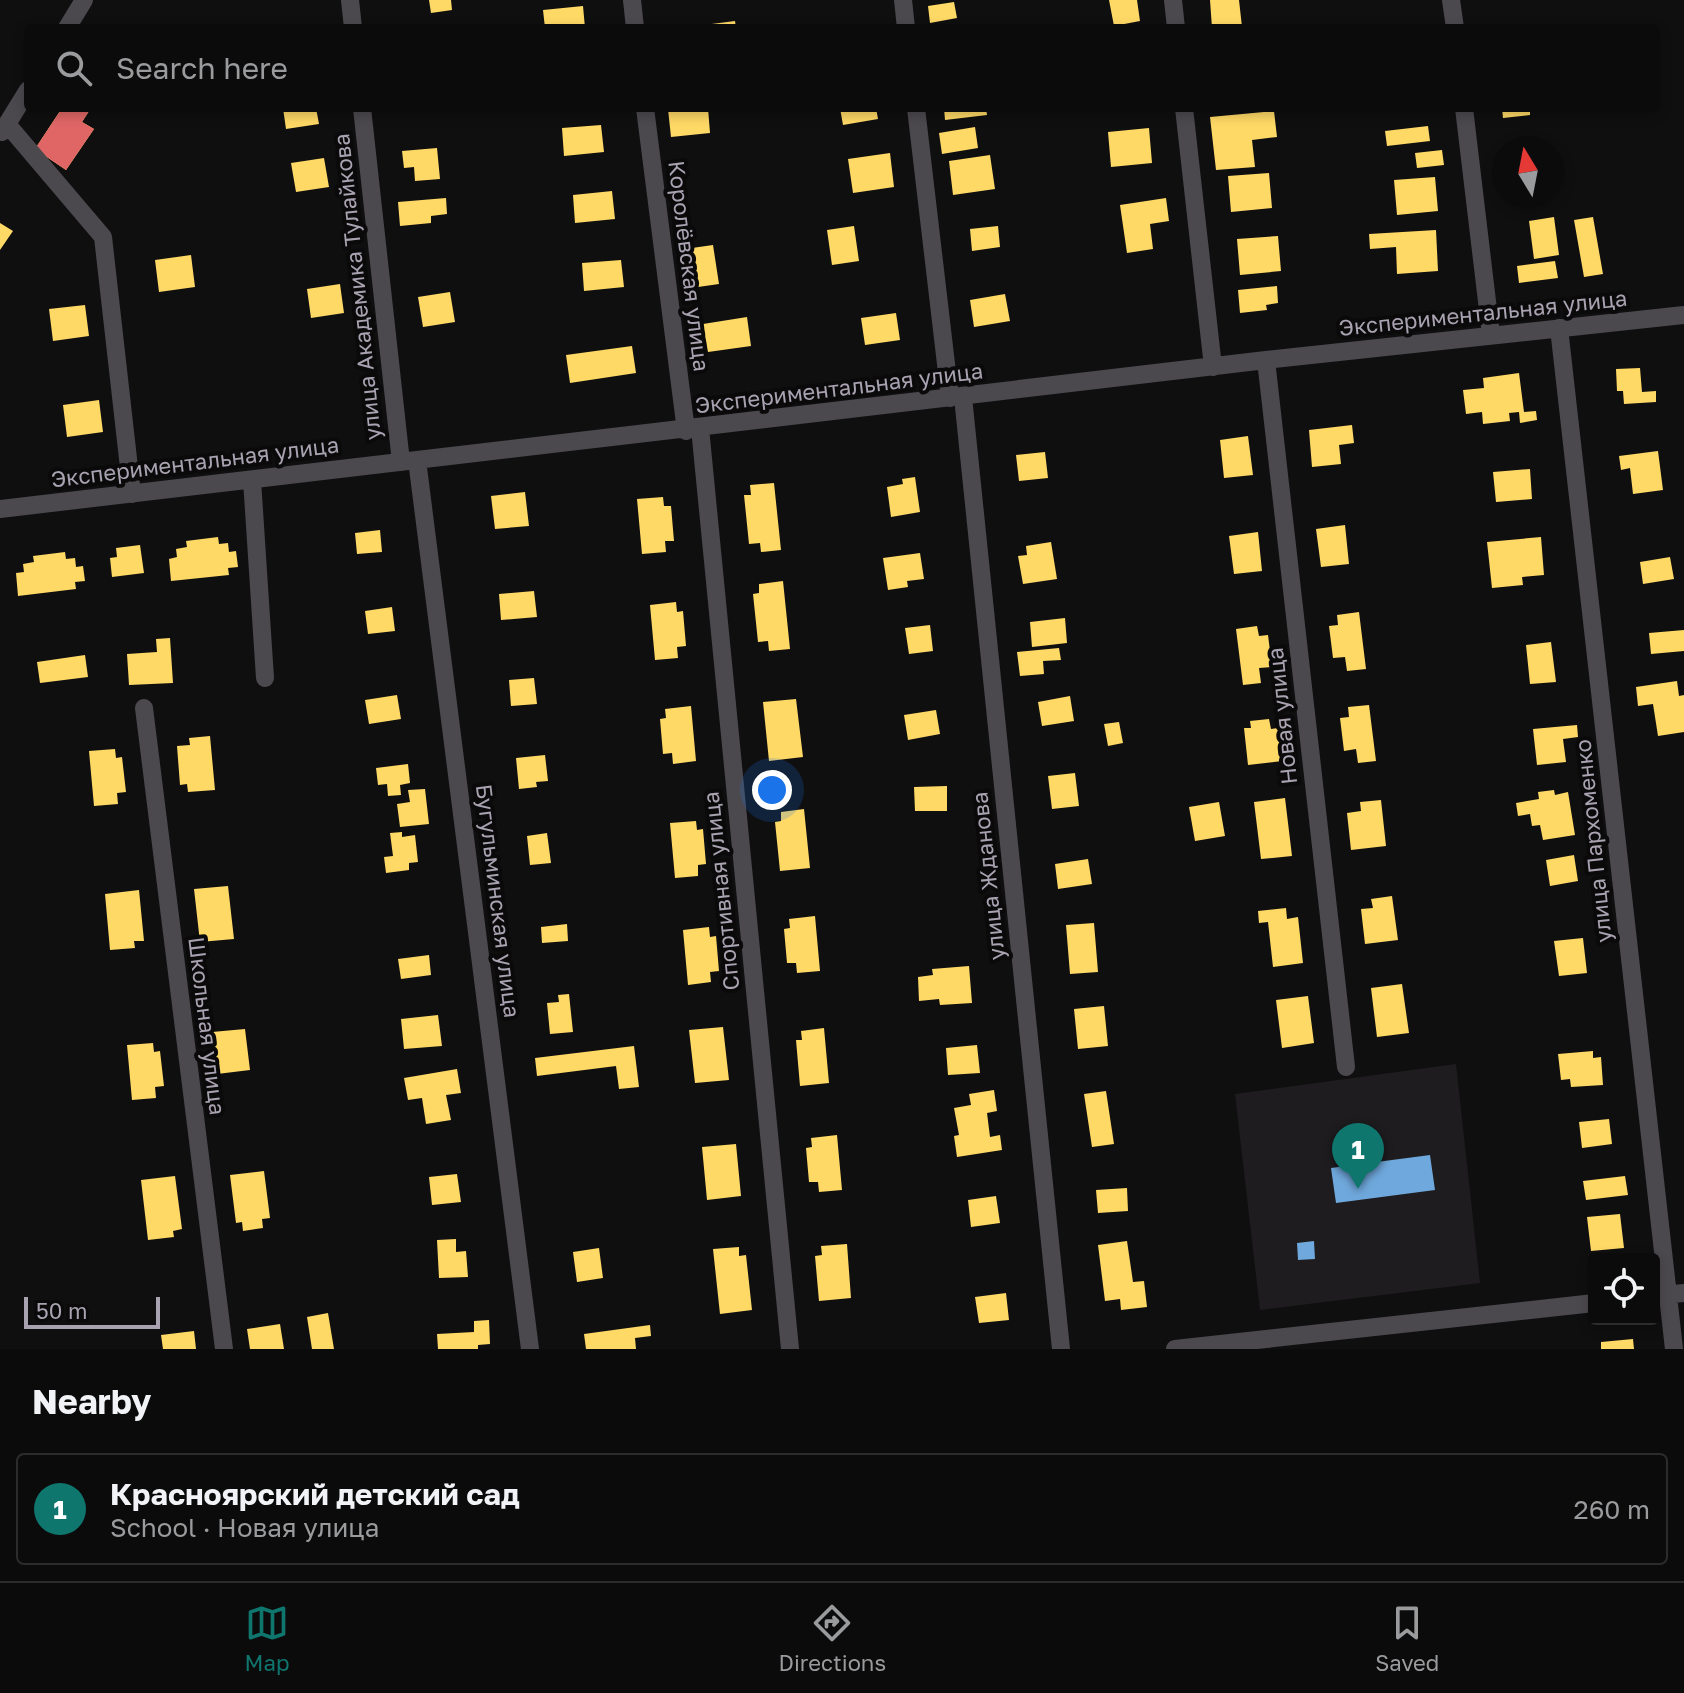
<!DOCTYPE html>
<meta charset="utf-8">
<style>
body{margin:0;font-family:"Golos Text",sans-serif;background:#1a191a;color:#f1f3f6}
.controls{position:absolute;right:24px;bottom:24px;display:grid;overflow:hidden;border-radius:8px;box-shadow:0 4px 12px #0003}
.controls button{width:72px;height:72px;display:grid;place-items:center;padding:0;border:0;border-bottom:2px solid #2c2b2d;background:#0c0b0c;color:#f1f3f6;font:40px sans-serif}
.compass{position:absolute;left:1492px;top:136px;width:72px;height:72px;border-radius:50%;background:#0c0b0c;box-shadow:0 4px 12px #0003;rotate:350deg}
.scale{position:absolute;left:24px;bottom:20px;width:136px;box-sizing:border-box;padding-left:8px;border:4px solid #a9a2b0;border-top:0;font-size:22px;line-height:28px;white-space:nowrap;color:#a9a2b0;-webkit-text-stroke:6px #0b0a0b;paint-order:stroke}
.you{position:absolute;left:772px;top:790px;width:28px;height:28px;margin:-20px;border:6px solid #fff;border-radius:50%;background:#1a73e8;box-shadow:0 0 0 12px #1a73e833}
.badge{display:grid;place-items:center;width:52px;height:52px;border-radius:50%;background:#0f766e;color:#fff;font-size:26px;font-weight:700}
.pin{position:absolute;translate:-50% -66px;filter:drop-shadow(0 2px 4px #0008)}
.pin::after{content:'';position:absolute;top:42px;width:28px;height:24px;background:inherit;clip-path:polygon(0 0,100% 0,50% 100%)}
.list{margin:0;padding:0;list-style:none}
h2{display:flex;justify-content:space-between;align-items:center;height:104px;margin:0;padding:0 32px;font-size:34px}
h2 small{font-size:26px;font-weight:400;color:#9a9b9d}
.list li{display:grid;grid-template-columns:52px 1fr auto;gap:24px;align-items:center;box-sizing:border-box;height:112px;margin:0 16px 16px;padding:0 16px;border:2px solid #2c2b2d;border-radius:8px}
.list b{display:block;font-size:30px;white-space:nowrap}
.list p{margin:0;font-size:26px;white-space:nowrap;color:#9a9b9d}
.list em{font-size:26px;font-style:normal;color:#9a9b9d}
.icon{flex:none;width:44px;height:44px;fill:none;stroke:currentColor;stroke-width:2;stroke-linecap:round;stroke-linejoin:round}
.map{position:relative;flex:none;width:1684px;height:1349px;overflow:hidden}
.search{position:absolute;background:#0c0b0c;box-shadow:0 4px 12px #0003;left:24px;right:24px;top:24px;height:88px;display:flex;align-items:center;gap:20px;box-sizing:border-box;padding:0 28px;border-radius:8px;color:#9a9b9d;font-size:30px}
.sheet{height:232px;background:#0c0b0c}
nav{display:flex;justify-content:space-around;align-items:center;box-sizing:border-box;height:112px;border-top:2px solid #2c2b2d;background:#0c0b0c;font-size:22px;color:#9a9b9d}
nav a{display:grid;justify-items:center;gap:4px}
nav .on{color:#0f766e}
.map>svg:first-child{display:block}
.built{fill:#1e1c1e}
.homes{fill:#ffd966}
.shops{fill:#e06666}
.schools{fill:#6fa8dc}
.lines{fill:none;stroke-linecap:round;stroke-linejoin:round}
.street{stroke:#4b494e;stroke-width:18}
.labels{text-anchor:middle;stroke-width:8;stroke-linejoin:round;paint-order:stroke}
.street-label{font-size:22px;fill:#a9a2b0;stroke:#0b0a0b}
</style>
<div class="map">
<svg width="1684" height="1349" viewBox="0 0 1684 1349">
<rect width="100%" height="100%" fill="#100f10"/>
<!-- built -->
<path class="built" d="M1456 1064 1480 1283 1260 1310 1235 1094Z"/>
<!-- homes -->
<path class="homes" d="M429 0H451L452 10 431 13Z
M1109 0H1137L1140 21 1114 26Z
M1210 0H1239L1242 27 1212 28Z
M954 2 957 18 930 23 928 6Z
M583 6 585 28H545L543 10Z
M735 21 736 28H704V25Z
M62 108H91L82 122 94 129 66 170 35 149Z
M283 108H316L319 124 286 129Z
M708 108 710 133 671 137 668 109Z
M840 108H876L878 119 843 125Z
M944 108H986L987 115 945 120Z
M1502 108H1530V115L1503 118Z
M1274 111 1277 137 1252 140 1255 167 1216 170 1210 117Z
M601 125 604 152 564 156 562 128Z
M1428 126 1430 141 1387 146 1385 131Z
M975 127 978 148 942 154 939 133Z
M1149 128 1152 163 1111 167 1108 132Z
M437 148 440 179 415 181 414 167 404 168 402 151Z
M1442 150 1444 165 1417 168 1415 153Z
M890 153 894 187 853 193 848 159Z
M990 155 995 189 953 195 949 161Z
M324 158 329 187 296 192 291 163Z
M1269 173 1272 208 1231 212 1228 176Z
M1435 177 1438 211 1397 215 1394 180Z
M612 191 615 219 575 223 573 195Z
M446 198 447 214 431 216V223L400 226 398 202Z
M1166 198 1169 221 1150 224 1153 249 1127 253 1120 205Z
M1554 217 1559 255 1534 259 1529 221Z
M1593 217 1603 274 1584 277 1574 220Z
M0 223 13 231 0 250Z
M854 226 859 261 832 265 827 230Z
M998 226 1000 247 972 251 970 229Z
M1436 230 1438 271 1397 274 1396 247 1370 249 1369 234Z
M1278 236 1281 271 1240 275 1237 239Z
M713 245 719 284 691 288 685 249Z
M191 255 195 287 159 292 155 260Z
M621 260 624 287 584 291 582 263Z
M1555 261 1558 278 1519 283 1517 266Z
M340 284 344 313 311 318 307 289Z
M1277 286 1278 303 1266 305 1267 310 1240 313 1238 290Z
M450 292 455 322 423 327 418 297Z
M1005 294 1010 321 974 327 970 300Z
M85 305 89 336 53 341 49 309Z
M896 313 900 340 865 345 861 318Z
M747 317 751 346 708 352 703 324Z
M632 346 636 373 570 383 566 355Z
M1640 368 1642 392 1656 391V402L1624 404 1623 391H1617L1616 369Z
M1519 373 1524 412 1536 411 1537 420 1520 423 1519 412 1509 413 1510 421 1483 424 1482 412 1466 414 1463 390 1484 388 1483 378Z
M99 400 103 432 67 437 63 405Z
M1352 425 1354 443 1339 445 1341 464 1312 467 1309 430Z
M1248 436 1253 475 1224 478 1220 440Z
M1658 451 1663 490 1633 494 1630 468 1621 470 1619 456Z
M1045 452 1048 478 1019 481 1016 455Z
M1530 469 1532 499 1496 502 1493 472Z
M915 477 920 512 891 517 887 487 903 484 902 479Z
M774 483 781 550 761 552 760 543 749 544 744 495H751L750 485Z
M525 492 529 526 495 529 491 496Z
M663 497 664 506H671L674 541H665L666 552 642 554 637 499Z
M1345 525 1349 564 1321 567 1316 529Z
M380 530 382 552 357 554 355 533Z
M1258 532 1262 571 1234 574 1229 536Z
M218 537 219 544 228 543 229 552 236 551 238 567 228 568 229 575 171 581 169 559 177 557 176 549 187 547 186 541Z
M1541 537 1544 575 1522 577 1523 585 1492 588 1487 542Z
M1051 542 1057 579 1023 584 1018 556 1027 555 1026 546Z
M140 545 144 573 112 577 110 558 117 557 116 548Z
M65 552 66 559 75 558 76 567 83 566 85 581 75 582 76 589 18 596 16 573 24 572 23 564 34 562 33 556Z
M920 553 924 579 907 581 908 587 888 590 883 558Z
M1670 557 1674 579 1643 584 1640 562Z
M783 581 790 649 769 651 768 641 758 642 753 594 759 593V584Z
M534 591 537 617 501 620 499 594Z
M676 602 677 612 683 611 686 646 677 647 678 658 655 660 650 605Z
M392 607 395 631 368 634 365 611Z
M1359 612 1366 669 1347 671 1345 657 1333 658 1329 626 1338 625 1337 615Z
M1065 618 1067 643 1032 647 1030 622Z
M930 625 933 651 909 654 905 628Z
M1257 626 1259 636 1268 635 1272 667 1259 668 1261 683 1243 685 1236 629Z
M1684 630V651L1651 654 1649 633Z
M170 638 173 683 129 685 127 654 157 652 156 639Z
M1551 642 1556 682 1530 684 1526 645Z
M1059 648 1061 660 1043 661 1044 674 1020 676 1017 652Z
M85 655 88 677 40 683 37 662Z
M534 678 537 704 511 706 509 680Z
M1677 681 1679 696 1684 695V732L1658 736 1653 704 1638 706 1636 687Z
M397 695 401 719 369 724 365 700Z
M1070 696 1074 721 1042 726 1038 702Z
M796 699 803 757 769 761 763 702Z
M1369 705 1376 761 1358 763 1356 749 1344 751 1340 718 1349 717 1348 707Z
M691 706 696 761 673 764 672 753 663 754 660 719 666 718 665 709Z
M936 710 940 734 908 740 904 715Z
M1269 719 1271 729 1278 728 1282 761 1248 765 1244 728H1251L1250 721Z
M1119 722 1123 743 1108 746 1104 724Z
M1577 725 1578 737 1563 739 1566 762 1537 765 1533 729Z
M210 736 215 790 188 792 187 784 180 785 177 746 190 745 189 738Z
M115 749 116 758 122 757 126 792 117 793 118 804 94 806 89 751Z
M545 755 548 781 536 782 537 787 519 789 516 758Z
M408 764 410 783 400 785 401 795 388 796 387 784 378 785 376 768Z
M1075 773 1079 806 1052 809 1048 776Z
M947 786V811H915L914 787Z
M425 789 429 824 400 827 397 804 410 802 408 790Z
M1554 790 1555 795 1568 792 1575 835 1543 840 1540 825 1532 826 1530 814 1518 816 1516 803 1539 799 1538 792Z
M1285 798 1292 856 1261 859 1254 802Z
M1381 800 1386 846 1351 850 1347 813 1361 811 1360 802Z
M1219 802 1225 836 1195 841 1189 807Z
M804 809 810 868 780 871 775 822 781 821V812Z
M696 821 697 830 703 829 706 864 698 865V876L675 878 670 823Z
M402 832V837L415 835 418 862 409 863V870L386 873 384 857 393 856 390 833Z
M547 833 551 863 530 865 527 836Z
M1574 855 1578 881 1550 886 1546 860Z
M1088 859 1092 884 1058 889 1055 864Z
M228 886 234 939 200 942 194 889Z
M139 890 144 941H134L135 948 110 950 105 894Z
M1392 896 1398 940 1365 944 1361 909 1373 908 1371 899Z
M1286 908 1287 919 1298 917 1303 963 1273 967 1268 922 1259 923 1258 911Z
M815 916 820 971 797 973 796 963H787L784 929 790 928 789 919Z
M1094 923 1098 972 1070 974 1066 925Z
M567 924 568 941 542 943 541 927Z
M709 927 710 937 716 936 719 971 710 972 711 982 688 985 683 930Z
M1583 938 1587 973 1559 976 1554 941Z
M429 955 431 975 401 979 398 959Z
M969 966 972 1003 940 1005 939 999 919 1001 918 977 933 975 932 969Z
M1402 984 1409 1033 1377 1037 1371 988Z
M569 994 573 1032 550 1034 547 1003 559 1002 558 995Z
M1308 996 1314 1043 1282 1048 1276 1000Z
M1104 1006 1108 1046 1078 1049 1074 1009Z
M438 1015 442 1046 404 1049 401 1019Z
M723 1027 729 1080 695 1083 689 1030Z
M824 1028 829 1083 800 1086 796 1040H802L801 1031Z
M245 1029 250 1070 217 1074 212 1032Z
M153 1043 154 1052 160 1051 164 1086 155 1087 156 1098 132 1100 127 1045Z
M977 1045 980 1073 948 1075 946 1048Z
M634 1046 639 1087 619 1089 616 1066 537 1076 535 1058Z
M1593 1051V1058L1601 1057 1603 1085 1571 1087 1570 1079 1561 1080 1558 1054Z
M457 1069 461 1093 446 1095 451 1120 426 1124 422 1098 408 1100 404 1078Z
M994 1090 997 1111 987 1113 990 1137 1000 1135 1002 1150 957 1157 954 1136 959 1135 954 1108 971 1105 969 1094Z
M1106 1091 1114 1144 1092 1147 1084 1094Z
M1609 1119 1612 1144 1582 1148 1579 1122Z
M837 1135 842 1190 819 1192 818 1182H809L806 1148 812 1147 811 1138Z
M736 1144 741 1196 707 1200 702 1147Z
M264 1171 270 1218 262 1219 263 1228 243 1231 242 1222 236 1223 230 1175Z
M457 1174 461 1202 432 1205 429 1177Z
M175 1176 182 1229 173 1231 174 1237 148 1240 141 1180Z
M1625 1176 1628 1195 1586 1200 1583 1181Z
M1127 1188 1128 1211 1098 1213 1096 1190Z
M996 1196 1000 1223 971 1227 968 1200Z
M1620 1214 1624 1248 1591 1251 1587 1217Z
M456 1239V1252L466 1251 468 1277 439 1278 437 1240Z
M1127 1241 1133 1282 1144 1281 1147 1307 1121 1310 1120 1299 1105 1301 1098 1245Z
M847 1244 851 1298 819 1301 815 1256 822 1255 821 1246Z
M739 1247V1256L746 1255 752 1310 720 1314 713 1249Z
M599 1248 603 1278 577 1282 573 1252Z
M1006 1293 1009 1320 979 1323 975 1297Z
M328 1313 334 1349H312L307 1317Z
M489 1320 490 1344 478 1345V1349H438L437 1334 474 1332V1321Z
M280 1324 284 1349H250L247 1329Z
M650 1325 651 1336 635 1338 636 1349H586L584 1334Z
M194 1331 196 1349H163L161 1335Z
M1633 1339 1634 1349H1601V1342Z"/>
<!-- shops -->
<path class="shops" d="M62 108H91L82 122 94 129 66 170 35 149Z"/>
<!-- schools -->
<path class="schools" d="M1430 1155 1435 1190 1336 1203 1331 1168Z
M1314 1241 1315 1259 1298 1260 1297 1243Z"/>
<g class="lines">
<!-- street -->
<path class="street" d="M350 0 353 28
M632 0 635 28
M903 0 906 28
M1173 0 1176 28
M1451 0 1455 28
M67 28 84 0
M362 108 401 462
M645 108 686 431
M916 108 950 398
M1184 108 1213 367
M1464 108 1491 335
M7 124 103 237 132 494
M2 132 28 90
M1559 328 1674 1349
M1266 360 1346 1067
M963 397 1061 1349
M700 428 790 1349
M417 460 530 1349
M252 480 265 678
M0 509 1266 360 1684 315
M144 708 224 1349
M1654 1296 1684 1293
M1175 1349 1594 1303"/>
</g>
<g class="labels">
<!-- street labels -->
<g class="street-label">
<text transform="translate(689 266) rotate(83)" y="8">Королёвская улица</text>
<text transform="translate(357 287) rotate(-96)" y="8">улица Академика Тулайкова</text>
<text transform="translate(1483 313) rotate(-6)" y="8">Экспериментальная улица</text>
<text transform="translate(839 388) rotate(-7)" y="8">Экспериментальная улица</text>
<text transform="translate(195 462) rotate(-7)" y="8">Экспериментальная улица</text>
<text transform="translate(1282 716) rotate(-96)" y="8">Новая улица</text>
<text transform="translate(1593 841) rotate(-96)" y="8">улица Пархоменко</text>
<text transform="translate(988 876) rotate(-96)" y="8">улица Жданова</text>
<text transform="translate(721 891) rotate(-96)" y="8">Спортивная улица</text>
<text transform="translate(498 901) rotate(83)" y="8">Бугульминская улица</text>
<text transform="translate(207 1026) rotate(83)" y="8">Школьная улица</text>
</g>
</g>
</svg>
<div class="controls">
<button><svg class="icon" aria-label="locate" viewBox="0 0 24 24"><circle cx="12" cy="12" r="6"/><path d="M12 2v4M12 18v4M2 12h4M18 12h4"/></svg></button>
</div>
<svg class="compass" viewBox="-18 -18 36 36"><path d="M0-13l5 13h-10z" fill="#e53935"/><path d="M0 13l5-13h-10z" fill="#9a9b9d"/></svg>
<div class="scale">50 m</div>
<div class="you"></div>
<div class="pin badge" style="left:1358px;top:1189px">1</div>
<div class="search"><svg class="icon" aria-label="search" viewBox="0 0 24 24"><circle cx="10" cy="10" r="6"/><path d="M15 15l6 6"/></svg>Search here</div>
</div>
<section class="sheet">
<h2>Nearby<small></small></h2>
<ul class="list">
<li><span class="badge">1</span><div><b>Красноярский детский сад</b><p>School · Новая улица</p></div><em>260 m</em></li>
</ul>
</section>
<nav>
<a class="on"><svg class="icon" aria-label="map" viewBox="0 0 24 24"><path d="M3 6l6-2 6 2 6-2v14l-6 2-6-2-6 2zM9 4v14M15 6v14"/></svg>Map</a>
<a><svg class="icon" aria-label="directions" viewBox="0 0 24 24"><path d="M12 3l9 9-9 9-9-9zM9 14v-3h6M13 9l2 2-2 2"/></svg>Directions</a>
<a><svg class="icon" aria-label="saved" viewBox="0 0 24 24"><path d="M7 4h10v16l-5-4-5 4z"/></svg>Saved</a>
</nav>
